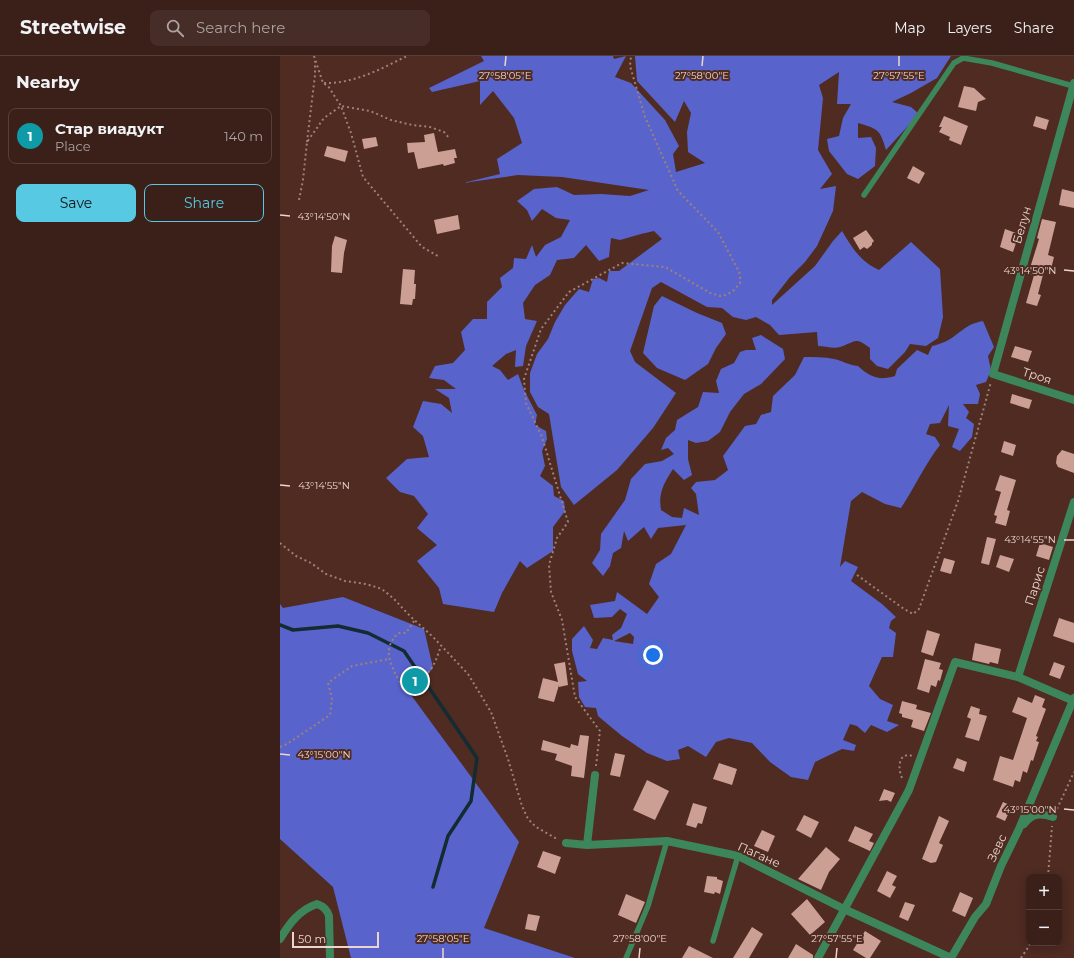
<!DOCTYPE html>
<meta charset="utf-8">
<style>
body{margin:0;font-family:Montserrat,sans-serif;background:#462d27;color:#f1f3f6}
.controls{position:absolute;right:12px;bottom:12px;display:grid;overflow:hidden;border-radius:8px;box-shadow:0 2px 10px #0003}
.controls button{width:36px;height:36px;display:grid;place-items:center;padding:0;border:0;border-bottom:1px solid #543e39;background:#3b201a;color:#f1f3f6;font:20px sans-serif}
.scale{position:absolute;left:12px;bottom:10px;width:87px;box-sizing:border-box;padding-left:4px;border:2px solid #ecd5ce;border-top:0;font-size:11px;line-height:14px;white-space:nowrap;color:#ecd5ce;-webkit-text-stroke:3px #4f2b22;paint-order:stroke}
.you{position:absolute;left:373px;top:599px;width:14px;height:14px;margin:-10px;border:3px solid #fff;border-radius:50%;background:#1a73e8;box-shadow:0 0 0 6px #1a73e833}
.badge{display:grid;place-items:center;width:26px;height:26px;border-radius:50%;background:#57c9e2;color:#fff;font-size:13px;font-weight:700}
.pin{position:absolute;translate:-50% -50%;border:2px solid #fff;box-shadow:0 1px 4px #0006}
.list{margin:0;padding:0;list-style:none}
h2{display:flex;justify-content:space-between;align-items:center;height:52px;margin:0;padding:0 16px;font-size:17px}
h2 small{font-size:13px;font-weight:400;color:#aca3a2}
.list li{display:grid;grid-template-columns:26px 1fr auto;gap:12px;align-items:center;box-sizing:border-box;height:56px;margin:0 8px 8px;padding:0 8px;border:1px solid #543e39;border-radius:8px}
.list b{display:block;font-size:15px;white-space:nowrap}
.list p{margin:0;font-size:13px;white-space:nowrap;color:#aca3a2}
.list em{font-size:13px;font-style:normal;color:#aca3a2}
.actions{display:flex;gap:8px;padding:12px 16px}
.actions a{flex:1;padding:9px 0;border:1px solid #57c9e2;border-radius:8px;text-align:center;font-size:14px;color:#57c9e2}
.actions .main{background:#57c9e2;color:#111}
.icon{flex:none;width:22px;height:22px;fill:none;stroke:currentColor;stroke-width:2;stroke-linecap:round;stroke-linejoin:round}
.map{position:relative;flex:none;width:794px;height:902px;overflow:hidden}
header{display:flex;align-items:center;gap:24px;box-sizing:border-box;height:56px;padding:0 20px;background:#3b201a;border-bottom:1px solid #543e39}
header strong{font-size:19px}
nav{display:flex;gap:22px;margin-inline-start:auto;font-size:14px}
.search{width:280px;height:36px;background:#462d27;display:flex;align-items:center;gap:10px;box-sizing:border-box;padding:0 14px;border-radius:8px;color:#aca3a2;font-size:15px}
main{display:flex}
aside{flex:1;background:#3b201a}
.map>svg:first-child{display:block}
.forest{fill:#5864cc;fill-rule:evenodd}
.lines{fill:none;stroke-linecap:round;stroke-linejoin:round}
.stream{stroke:#132b31;stroke-width:3.5}
.building{fill:#cc9f94}
.path{stroke:#9e8179;stroke-width:2;stroke-dasharray:2 3;stroke-linecap:butt}
.lane{stroke:#3d855a;stroke-width:5.5}
.street{stroke:#3d855a;stroke-width:8}
.ticks{fill:none;stroke:#ecd5ce;stroke-width:1.5}
.labels{text-anchor:middle;stroke-width:4;stroke-linejoin:round;paint-order:stroke}
.street-label{font-size:12px;fill:#ecd5ce;stroke:#4f2b22}
.ticks-label{font-size:10px;text-anchor:middle;fill:#ecd5ce;stroke:#4f2b22;stroke-width:4;stroke-linejoin:round;paint-order:stroke}
</style>
<header>
<strong>Streetwise</strong>
<div class="search"><svg class="icon" aria-label="search" viewBox="0 0 24 24"><circle cx="10" cy="10" r="6"/><path d="M15 15l6 6"/></svg>Search here</div>
<nav><a>Map</a><a>Layers</a><a>Share</a></nav>
</header>
<main>
<aside>
<h2>Nearby<small></small></h2>
<ul class="list">
<li><span class="badge" style="background:#0f9aa8">1</span><div><b>Стар виадукт</b><p>Place</p></div><em>140 m</em></li>
</ul>
<div class="actions"><a class="main">Save</a><a>Share</a></div>
</aside>
<div class="map">
<svg width="794" height="902" viewBox="0 0 794 902">
<rect width="100%" height="100%" fill="#4f2b22"/>
<!-- forest -->
<path class="forest" d="M201 0H333L334 3 346 0 335 21 351 27 385 64 399 90 393 98 396 116 425 107 408 96 407 76 411 57 404 45 395 66 357 25 355 0H671L657 22 631 37 612 46 631 51 639 58 606 94C600 73 598 73 578 67V82L591 81 596 92 595 110 578 123 567 118 549 95 547 83 559 80 563 62 571 48H557L559 16 539 29 543 42 538 94 552 118 540 133 556 130 553 155 537 190 525 206 510 221 492 244V249L535 210 553 185 562 175C573 193 580 205 599 214L631 186 660 213 663 261 658 282 646 290 630 288 625 296 608 313 597 310 590 303V292C574 280 576 286 560 291 554 293 544 290 538 290L537 276 499 279 490 269 476 261 466 264 453 261 442 252 427 251 381 226 372 232 350 295 355 306 396 337 373 372 337 414 294 449 281 431 269 358 258 351 250 336V317L257 298 268 283 275 266 285 249 299 233 309 236 313 223 319 222 327 226 329 215H339L382 183 374 175 361 178 340 184 331 182 329 201 319 205 306 189 294 202 277 204 270 219 255 229 243 247 245 263 257 265 246 290 243 310 235 311 236 294 226 298 212 310 220 314 228 324 238 318 244 334 257 359 255 369 266 375 267 383 262 395 265 410 260 420 273 430 274 440 284 445 285 455 273 471V495L247 512 240 505 222 537 214 556 163 548 159 532 137 505 157 489 137 472 148 458 134 440 120 436 106 422 127 403 149 401 143 380 133 371 143 345 161 348 172 357 169 342 155 333H176L164 324 149 322 155 310 173 307 185 294 181 276 193 263H207V246L222 231 220 222 233 212 234 202 246 203 252 189 256 201 265 189 281 181 290 164 276 162 262 153 252 165 247 154 237 145 254 133 277 131 294 139 321 138 350 140 369 134 282 121 238 119 183 127 220 118 217 103 242 87 234 62 213 35 200 49V25L152 36 149 32 204 5Z
M382 240 417 257 442 267 446 278 436 292 428 308 405 324 377 312 363 297 374 250Z
M703 265 714 291 708 300 711 314 706 326 696 329 700 338 698 348H683L689 356 686 362 694 368 692 381 680 395 672 391 679 373 668 370 669 349 660 367 650 368 646 378 655 381 660 389C645 408 635 431 621 452L605 448 582 436 571 445 560 511 565 505 578 511 571 525 602 548 616 561 611 565 609 572 616 577 613 601H602L589 630 600 643 613 649 607 665 619 669 607 676 591 669 585 677 577 670 570 668 563 684 576 689 574 695 562 693 535 706 528 724 511 721 490 706 472 687 449 682 436 686 426 701 408 690 398 694 400 703 387 705 367 697 342 680 318 660 316 652 305 651 299 641 298 626 307 625 298 618 292 595V583L304 570 313 584 310 592 317 593 323 582 333 584 332 579 341 572 347 558 340 553 332 561 314 562 310 549 335 545 337 536 367 558 379 541 369 528 376 508 391 498 406 469 378 472 371 483 364 471 348 485 344 475 341 492 333 497 330 510 323 520 312 507 320 494 321 478 345 444 351 423 365 408 382 405 394 398 388 392 381 394 386 382 395 374 397 364 418 351 423 336 439 337 436 325 441 313 454 307 460 296 466 294H476L472 282 481 279 503 293 505 303 481 328 464 338 450 356 440 376 428 385 416 387 408 384V403L412 419 404 424 393 413C384 427 378 437 381 454L392 461 402 462 404 452 419 459 416 438 411 432 416 426 435 424 448 414 443 400 465 370 476 368 481 359 491 356 493 340 515 319 524 301C534 301 544 301 554 303 563 305 568 309 578 310 590 321 599 325 615 320L617 313 637 294 648 299 652 290C671 286 675 278 690 269 694 267 698 266 703 265ZM350 577 354 581 353 588 334 585Z
M63 541 144 573 153 612 131 639 239 786 204 872 295 902H71L53 831 0 783V548L3 552Z"/>
<g class="lines">
<!-- stream -->
<path class="stream" d="M0 569 13 574 58 570 88 577 124 595 197 702 191 745 168 780 153 831"/>
</g>
<!-- building -->
<path class="building" d="M684 30 694 32 706 43 698 46 696 55 678 51Z
M664 60 688 70 681 89 669 84 670 81 659 76 662 71H659Z
M756 60 769 64 766 74 753 70Z
M154 77 158 96 175 93 177 102H174L175 107 164 110 163 108 138 113 134 96 128 97 127 87 145 86 144 79Z
M96 81 98 90 84 93 82 83Z
M47 90 68 95 65 106 44 100Z
M633 110 645 117 639 128 627 122Z
M782 133 794 136V152L779 149Z
M178 159 180 173 157 178 154 164Z
M762 163 776 166 768 199 774 201 771 213 765 211 758 238 761 239 757 250 746 247 754 219H751L752 213 750 212 759 183 757 182Z
M725 173 739 178 733 196 720 191Z
M586 174 594 185 592 187V189L587 193 584 191 580 194 573 182Z
M55 180 67 184 64 197 62 217 51 216 52 190Z
M123 213 135 214 134 228H136L135 243H133L132 249 120 248Z
M735 290 752 295 748 306 731 301Z
M732 338 752 344 749 353 730 347Z
M724 385 736 389 733 400 721 396Z
M782 394 794 398V417L778 411 776 407 777 400Z
M720 419 736 424 727 454 730 455 726 470 715 467 717 460 714 459 721 436 715 434Z
M707 481 716 483 709 509 701 507Z
M760 487 773 491 769 504 756 500Z
M720 499 734 503 729 516 716 511Z
M664 502 675 505 671 518 660 515Z
M779 562 794 567V587L773 580Z
M647 574 660 578 653 600 641 596Z
M695 587 721 593 718 608 710 606 709 608 692 604Z
M645 603 661 607 659 613 663 614 660 625 658 624 656 631 651 629 649 637 637 633Z
M285 606 288 629 279 631V629L274 646 258 642 263 622 278 626 274 608Z
M774 606 785 610 780 623 769 619Z
M755 639 765 643 762 651 766 653 756 680 758 681 756 685 759 686 753 705 751 704 747 717 743 715 740 726 735 724 733 731 713 724 720 700 733 704 747 662 732 656 738 641 752 647Z
M622 645 637 649 636 653 651 657 644 675 631 671 633 664 622 661V658L619 657Z
M691 650 700 653 699 658 707 660 699 685 685 681 691 663 687 661Z
M300 679 309 680 304 722 291 720 292 710 275 704 277 698 261 694 263 684 290 692 291 688 298 690Z
M335 697 345 699 340 721 330 719Z
M677 702 687 706 684 716 673 712Z
M439 707 457 713 452 729 433 723Z
M367 724 389 735 375 764 353 754Z
M604 733 615 737 611 746 607 744 599 745Z
M723 746 732 750 725 765 716 761Z
M413 747 427 751 422 768 418 767 416 772 406 769Z
M524 759 539 766 531 782 516 774Z
M659 760 669 765 659 787 663 789 656 806 651 807 642 803Z
M575 770 593 778 589 785 594 787 590 795 568 785Z
M482 774 495 780 488 796 474 790Z
M546 791 560 803 549 816 541 834 518 823Z
M263 795 281 801 275 818 257 811Z
M607 815 617 820 612 829 616 831 610 842 597 835Z
M427 820 437 821V823L443 825 440 838 435 836 434 838 424 836Z
M680 836 693 842 685 861 672 855Z
M346 838 365 846 356 867 338 859Z
M527 843 545 866 530 879 511 858Z
M625 846 635 849 628 865 619 861Z
M248 858 260 860 256 875 245 873Z
M472 871 483 878 469 902H453Z
M585 875 601 885 590 902H586L573 894Z
M516 888 533 899V902H508Z
M409 890 433 902H402Z"/>
<g class="lines">
<!-- path -->
<path class="path" d="M34 0 43 27 48 30 61 50 71 77 83 121 142 191 158 200
M44 27C73 28 101 13 127 0
M27 86 35 19V5
M19 144 23 124 27 86 44 62 61 50 90 55 111 64 132 69 150 71 164 76 170 83
M0 487 16 500 31 507 46 518 65 525 86 528 102 533 114 543 130 560 153 581 188 618 211 656 228 703 242 750 248 763 256 771 277 783
M577 519 624 553 633 558 639 553 678 445 711 326
M134 565 126 577H118C101 595 111 608 120 627L130 630C151 617 153 613 161 590
M0 691 7 688 50 659 52 643 48 627 72 610 109 603
M316 710 320 675 295 641 282 564 271 536 269 509 277 482 288 466 262 381 246 347 244 323 261 273 289 236 342 207 385 211 430 237 440 240 446 239 453 235 460 227V218L456 210 438 176 398 135 365 61 350 10 351 0
M622 722C619 714 618 708 623 700L629 699 632 700
M777 753 794 716
M768 821 772 770
M741 902 751 887"/>
<!-- lane -->
<path class="lane" d="M584 139 674 7 683 2 712 7 793 30
M433 885 458 800
M346 902 368 850 387 785"/>
<!-- street -->
<path class="street" d="M794 27 713 318 794 344
M738 621 794 446
M315 719 307 789 387 785 458 800 564 853 671 902
M744 768C752 757 761 757 773 761
M286 787 307 789
M0 883C9 868 19 854 37 848 43 850 47 853 49 860L50 902
M538 902 629 734 675 606 738 621 794 645
M671 902 695 861 706 848 721 810 739 773 794 642"/>
</g>
<!-- ticks -->
<path class="ticks" d="M225 10 226 0M422 10 423 0M619 10V0M0 159 10 160M784 214 794 215M0 429 10 430M784 484H794M0 698 10 699M784 753 794 754M163 902V892M359 902 360 892M556 902 557 892"/>
<g class="labels">
<!-- street labels -->
<g class="street-label">
<text transform="translate(742 169) rotate(-74)" y="4">Белун</text>
<text transform="translate(757 320) rotate(18)" y="4">Троя</text>
<text transform="translate(755 530) rotate(-72)" y="4">Парис</text>
<text transform="translate(717 792) rotate(-65)" y="4">Зевс</text>
<text transform="translate(479 799) rotate(24)" y="4">Пагане</text>
</g>
</g>
<g class="ticks-label">
<text x="225" y="23">27°58'05"E</text>
<text x="422" y="23">27°58'00"E</text>
<text x="619" y="23">27°57'55"E</text>
<text x="44" y="164">43°14'50"N</text>
<text x="750" y="218">43°14'50"N</text>
<text x="44" y="433">43°14'55"N</text>
<text x="750" y="487">43°14'55"N</text>
<text x="44" y="702">43°15'00"N</text>
<text x="750" y="757">43°15'00"N</text>
<text x="163" y="886">27°58'05"E</text>
<text x="360" y="886">27°58'00"E</text>
<text x="557" y="886">27°57'55"E</text>
</g>
</svg>
<div class="controls">
<button>+</button>
<button>−</button>
</div>
<div class="scale">50 m</div>
<div class="you"></div>
<div class="pin badge" style="left:135px;top:625px;background:#0f9aa8">1</div>
</div>
</main>
